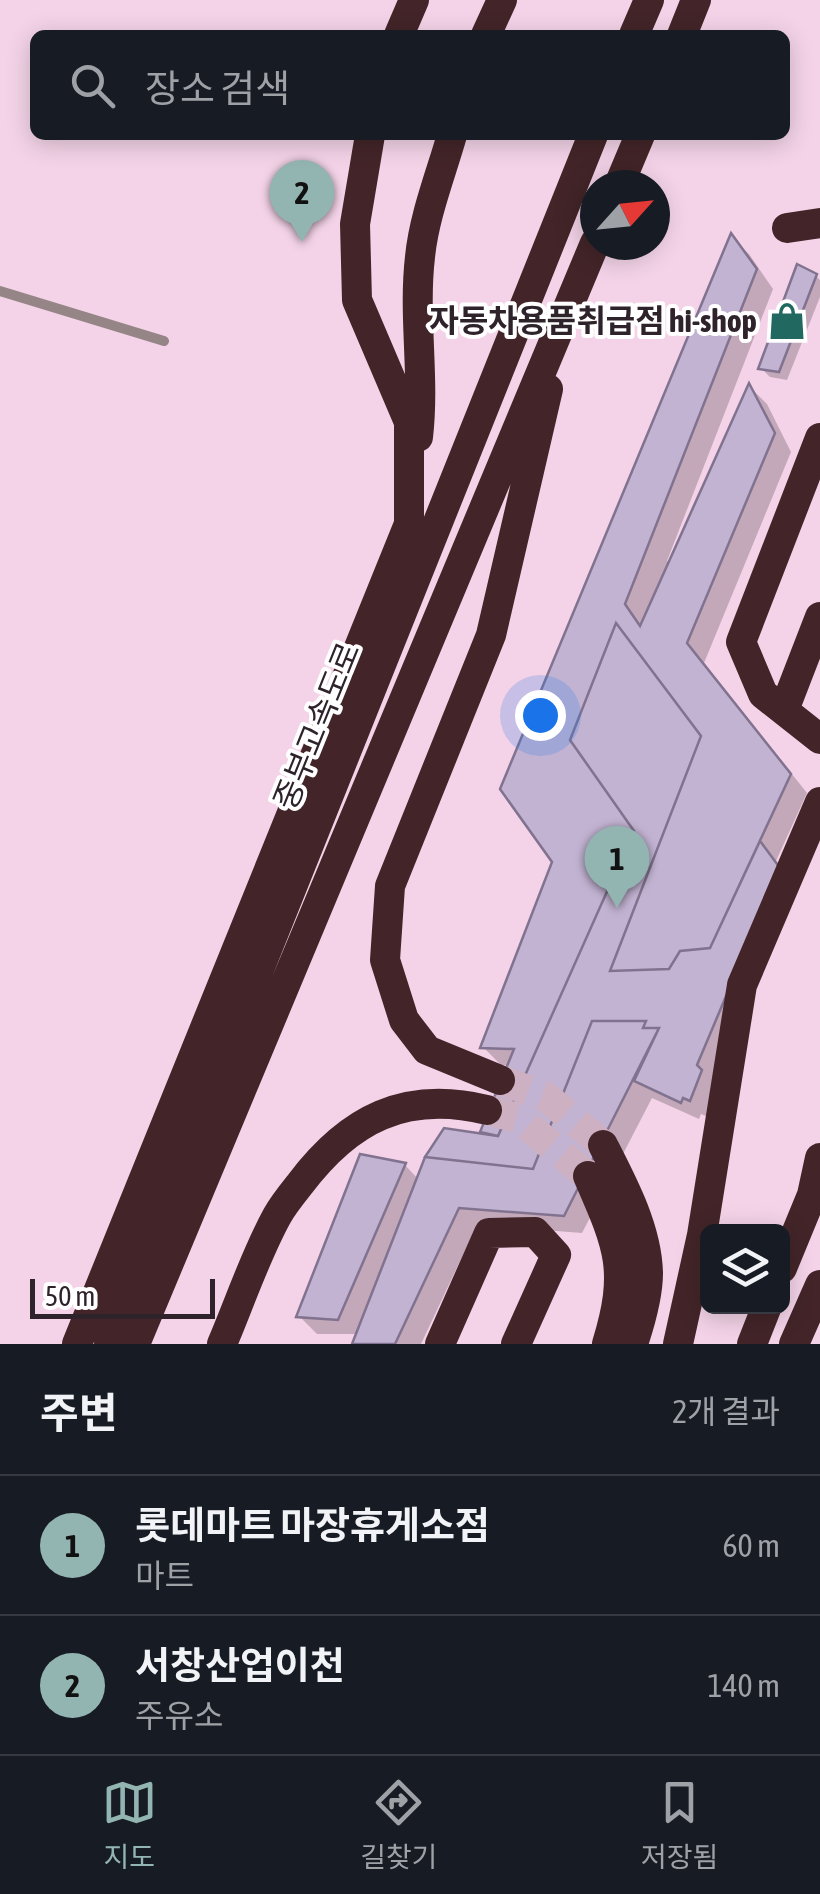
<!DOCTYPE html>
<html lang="ko">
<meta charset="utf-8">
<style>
body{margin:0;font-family:"Asap Condensed","Noto Sans KR",sans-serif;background:#242831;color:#f1f3f6}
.controls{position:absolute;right:30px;bottom:30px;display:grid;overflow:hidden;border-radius:15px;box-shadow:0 5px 25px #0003}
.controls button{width:90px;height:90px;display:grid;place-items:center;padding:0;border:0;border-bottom:2px solid #363941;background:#171b24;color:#f1f3f6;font:50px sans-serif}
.compass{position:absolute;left:580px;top:170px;width:90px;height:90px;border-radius:50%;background:#171b24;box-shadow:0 5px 25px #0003;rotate:63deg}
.scale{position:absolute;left:30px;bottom:25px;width:185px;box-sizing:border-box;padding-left:10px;border:5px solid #2f232b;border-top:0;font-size:28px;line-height:35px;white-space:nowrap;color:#2f232b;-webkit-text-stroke:8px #fff;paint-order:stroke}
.you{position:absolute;left:540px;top:715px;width:35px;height:35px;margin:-25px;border:8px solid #fff;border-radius:50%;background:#1a73e8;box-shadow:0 0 0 15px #1a73e833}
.badge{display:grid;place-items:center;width:65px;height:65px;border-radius:50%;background:#93b5b2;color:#111;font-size:32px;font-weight:700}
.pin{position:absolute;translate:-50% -82px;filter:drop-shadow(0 2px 5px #0008)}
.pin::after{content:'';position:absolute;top:52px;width:35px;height:30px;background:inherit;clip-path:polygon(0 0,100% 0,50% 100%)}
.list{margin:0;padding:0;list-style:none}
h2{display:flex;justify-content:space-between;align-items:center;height:130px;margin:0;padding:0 40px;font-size:42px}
h2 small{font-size:32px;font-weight:400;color:#9ea1a6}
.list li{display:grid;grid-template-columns:65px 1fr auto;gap:30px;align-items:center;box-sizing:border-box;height:140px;padding:0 40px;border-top:2px solid #363941}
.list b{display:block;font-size:38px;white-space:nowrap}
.list p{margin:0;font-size:32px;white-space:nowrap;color:#9ea1a6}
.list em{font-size:32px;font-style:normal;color:#9ea1a6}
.icon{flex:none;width:55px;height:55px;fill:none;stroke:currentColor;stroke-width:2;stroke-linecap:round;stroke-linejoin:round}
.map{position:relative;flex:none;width:820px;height:1344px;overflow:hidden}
.search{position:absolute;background:#171b24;box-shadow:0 5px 25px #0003;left:30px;right:30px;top:30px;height:110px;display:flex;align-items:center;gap:25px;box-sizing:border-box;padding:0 35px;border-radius:15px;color:#9ea1a6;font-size:38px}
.sheet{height:410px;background:#171b24}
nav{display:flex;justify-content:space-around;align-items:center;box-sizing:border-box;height:140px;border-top:2px solid #363941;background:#171b24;font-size:28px;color:#9ea1a6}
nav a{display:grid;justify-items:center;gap:5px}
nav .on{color:#93b5b2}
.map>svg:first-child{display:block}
.shadow{fill:#0003}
.building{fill:#c2b3d2;stroke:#81738f;stroke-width:2.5}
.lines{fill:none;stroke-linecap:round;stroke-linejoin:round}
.motorway-tunnel{stroke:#cdb0c2;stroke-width:30;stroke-dasharray:30 15;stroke-linecap:butt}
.service{stroke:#968587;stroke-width:10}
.motorway{stroke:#432529;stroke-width:30}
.labels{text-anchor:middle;stroke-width:8;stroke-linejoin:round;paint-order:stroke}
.poi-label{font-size:32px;font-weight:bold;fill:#2f232b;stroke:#fff;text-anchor:end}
.street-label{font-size:32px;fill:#2f232b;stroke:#fff}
</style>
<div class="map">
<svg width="820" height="1344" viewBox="0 0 820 1344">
<rect width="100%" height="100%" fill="#f4d3e8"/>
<!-- shadow -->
<path class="shadow" d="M732 238 749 254 773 289 667 561 671 562 750 387 767 404 791 452 704 663 807 793 776 861 796 887 714 1085 708 1117 701 1114 699 1119 652 1098 582 1233 477 1225 421 1344H354L358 1334H317L299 1316 405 1165 419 1180 482 1135 510 1065H501L483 1047 555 862 503 789Z
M816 276 820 280V297L787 380 770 377 761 368Z"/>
<!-- building -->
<path class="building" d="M731 233 757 269 625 604 640 626 749 383 775 433 687 643 791 774 710 948 680 951 669 969 610 971 701 736 616 623 570 740 634 831 498 1136 480 1132 514 1049 480 1048 552 862 500 789Z
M797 264 817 274 779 372 758 369Z
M616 623 701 736 610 971 669 969 680 951 710 948 760 841 780 868 697 1065 702 1070 690 1101 683 1098 681 1103 634 1081 659 1028H643L646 1021H592L533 1169 425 1157 444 1128 498 1136 634 831 570 740Z
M592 1021H646L643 1028H659L564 1216 459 1208 395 1344H352L425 1157 533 1169Z
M360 1154 406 1163 338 1320 296 1317Z"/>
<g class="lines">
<!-- motorway-tunnel -->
<path class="motorway-tunnel" d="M500 1080 545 1096 603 1145
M487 1110 518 1118 588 1176"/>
<!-- service -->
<path class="service" d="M0 291 164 341"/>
<!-- motorway -->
<path class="motorway" d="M399 35 414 0
M486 35 502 0
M634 35 649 0
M682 35 696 0
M619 185 640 135
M787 228 820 223
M418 437C425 377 413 317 420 257 424 216 441 174 452 135
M820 438 741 642 763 694 820 739
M784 710 820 617
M500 1080 427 1050 404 1020 385 960 390 886 491 635 548 389
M603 1145C623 1184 647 1229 648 1273 648 1296 640 1323 633 1344
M588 1176C618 1245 630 1269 607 1344
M782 1268 812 1195 820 1158
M77 1344 409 524V422L357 300 355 224 370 135
M109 1344 593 135
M135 1344 595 243
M222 1344C240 1302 255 1256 277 1216 283 1205 292 1194 300 1184 349 1119 405 1090 487 1110
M440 1344 489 1233 535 1232 556 1255 516 1344
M678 1344 702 1235 742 985 820 802
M752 1344 767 1306
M794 1344 820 1285"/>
</g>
<!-- icons -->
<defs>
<g id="shop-bare" transform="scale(3)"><path d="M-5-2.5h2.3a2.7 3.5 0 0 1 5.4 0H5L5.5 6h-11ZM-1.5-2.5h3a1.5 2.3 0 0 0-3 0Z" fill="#216960" stroke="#fff" stroke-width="2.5" paint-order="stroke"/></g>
</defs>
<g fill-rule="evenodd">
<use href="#shop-bare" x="787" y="321"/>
</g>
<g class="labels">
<!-- poi labels -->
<g class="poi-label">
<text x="757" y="332">자동차용품취급점 hi-shop</text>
</g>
<!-- street labels -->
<g class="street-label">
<text transform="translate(317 726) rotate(-68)" y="11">중부고속도로</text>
</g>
</g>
</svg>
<div class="controls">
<button><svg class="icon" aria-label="layers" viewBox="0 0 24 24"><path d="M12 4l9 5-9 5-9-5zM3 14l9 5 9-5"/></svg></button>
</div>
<svg class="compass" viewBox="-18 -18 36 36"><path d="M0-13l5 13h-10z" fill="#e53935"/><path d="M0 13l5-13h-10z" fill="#9ea1a6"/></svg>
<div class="scale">50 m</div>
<div class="you"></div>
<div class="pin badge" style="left:617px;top:908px">1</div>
<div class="pin badge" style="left:302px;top:242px">2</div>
<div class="search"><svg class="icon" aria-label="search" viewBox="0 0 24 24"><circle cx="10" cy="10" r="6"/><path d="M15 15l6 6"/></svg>장소 검색</div>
</div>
<section class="sheet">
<h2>주변<small>2개 결과</small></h2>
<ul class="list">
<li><span class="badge">1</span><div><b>롯데마트 마장휴게소점</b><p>마트</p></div><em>60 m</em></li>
<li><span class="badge">2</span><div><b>서창산업이천</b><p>주유소</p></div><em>140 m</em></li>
</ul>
</section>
<nav>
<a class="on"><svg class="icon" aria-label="map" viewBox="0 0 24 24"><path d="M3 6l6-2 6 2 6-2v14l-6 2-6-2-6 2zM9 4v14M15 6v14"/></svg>지도</a>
<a><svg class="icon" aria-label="directions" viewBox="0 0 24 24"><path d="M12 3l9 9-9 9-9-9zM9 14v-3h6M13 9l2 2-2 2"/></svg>길찾기</a>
<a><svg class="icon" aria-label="saved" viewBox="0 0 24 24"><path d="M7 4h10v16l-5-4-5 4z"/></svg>저장됨</a>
</nav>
